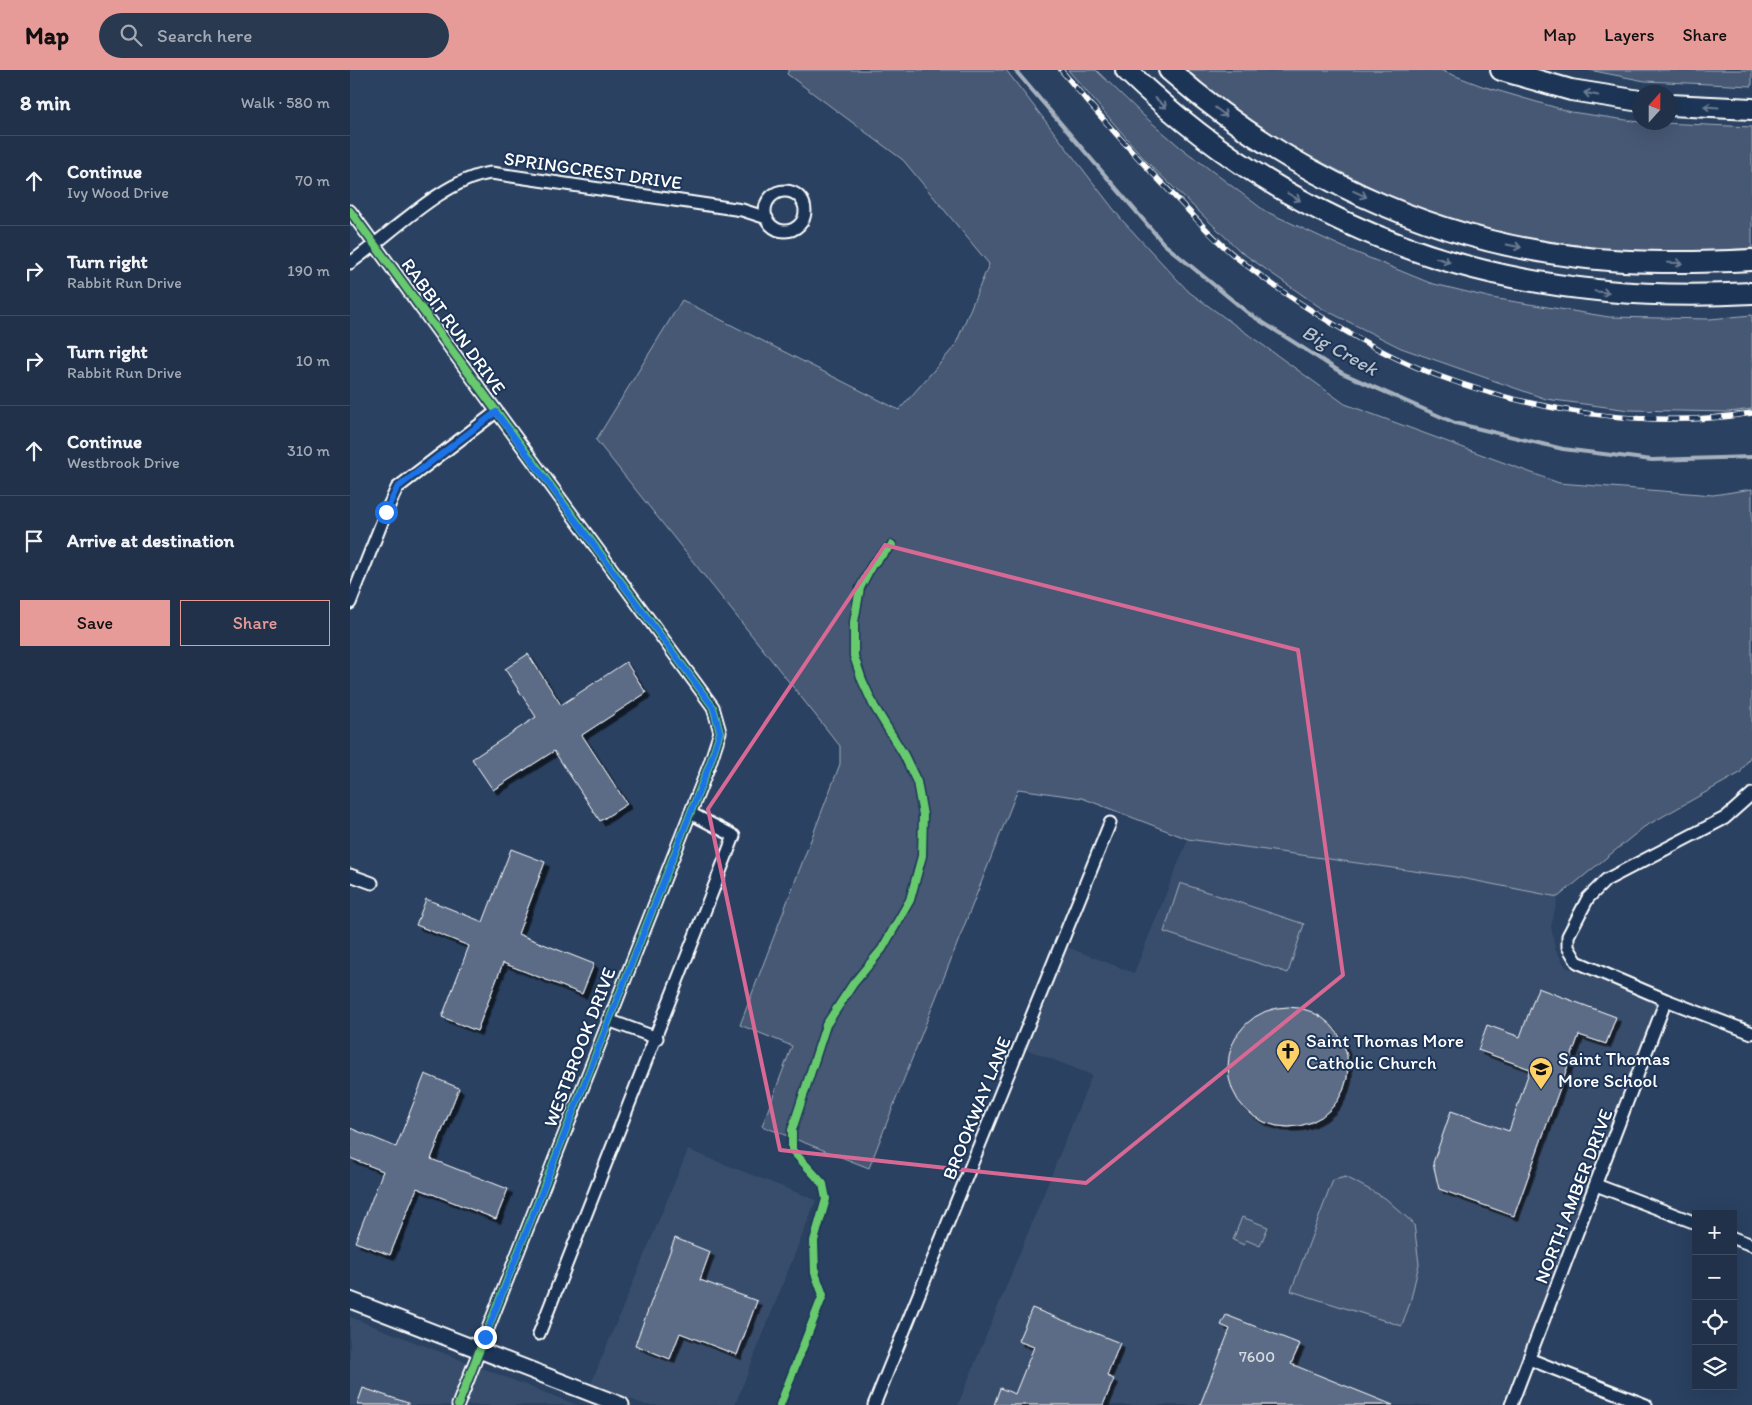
<!DOCTYPE html>
<meta charset="utf-8">
<style>
body{margin:0;font-family:Itim,sans-serif;background:#283950;color:#f1f3f6}
.controls{position:absolute;right:15px;bottom:15px;display:grid;overflow:hidden;border-radius:0px;box-shadow:0 5px 20px #0002}
.controls button{width:45px;height:45px;display:grid;place-items:center;padding:0;border:0;border-bottom:1px solid #3d4c61;background:#203149;color:#f1f3f6;font:25px sans-serif}
.compass{position:absolute;left:1282px;top:15px;width:45px;height:45px;border-radius:50%;background:#203149;box-shadow:0 5px 20px #0002;rotate:21deg}
.stop{position:absolute;width:15px;height:15px;margin:-11px;border:4px solid #1a73e8;border-radius:50%;background:#fff}
.stop.end{background:#1a73e8;border-color:#fff;box-shadow:0 1px 5px #0008}
.list{margin:0;padding:0;list-style:none}
h2{display:flex;justify-content:space-between;align-items:center;height:65px;margin:0;padding:0 20px;font-size:21px}
h2 small{font-size:16px;font-weight:400;color:#a2a9b4}
.list li{display:grid;grid-template-columns:32px 1fr auto;gap:15px;align-items:center;box-sizing:border-box;height:90px;padding:0 20px;border-top:1px solid #3d4c61}
.list b{display:block;font-size:19px;white-space:nowrap}
.list p{margin:0;font-size:16px;white-space:nowrap;color:#a2a9b4}
.list em{font-size:16px;font-style:normal;color:#a2a9b4}
.actions{display:flex;gap:10px;padding:15px 20px}
.actions a{flex:1;padding:11px 0;border:1px solid #e69b98;border-radius:0px;text-align:center;font-size:18px;color:#e69b98}
.actions .main{background:#e69b98;color:#111}
.icon{flex:none;width:28px;height:28px;fill:none;stroke:currentColor;stroke-width:2;stroke-linecap:round;stroke-linejoin:round}
.map{position:relative;flex:none;width:1402px;height:1335px;overflow:hidden}
header{display:flex;align-items:center;gap:30px;box-sizing:border-box;height:70px;padding:0 25px;background:#e69b98;color:#111}
header strong{font-size:24px}
nav{display:flex;gap:28px;margin-inline-start:auto;font-size:18px}
.search{width:350px;height:45px;background:#283950;display:flex;align-items:center;gap:12px;box-sizing:border-box;padding:0 18px;border-radius:28px;color:#a2a9b4;font-size:19px}
main{display:flex}
aside{flex:1;background:#203149}
.map>svg:first-child{display:block}
.built{fill:#394e6c}
.green{fill:#465975;stroke:#a2acba}
.lines{fill:none;stroke-linecap:round;stroke-linejoin:round}
.stream{stroke:#a7b1be;stroke-width:4}
.building{fill:#5b6c86;stroke:#fff;filter:url(#shadow)}
.street-casing{stroke:#fff;stroke-width:15}
.secondary-casing{stroke:#fff;stroke-width:19}
.highway-casing{stroke:#fff;stroke-width:24}
.street{stroke:#1d3557;stroke-width:11}
.secondary{stroke:#1d3557;stroke-width:15}
.highway{stroke:#1d3557;stroke-width:20}
.rail-casing{stroke:#fff;stroke-width:5.5}
.rail{stroke:#1d3557;stroke-width:4;stroke-dasharray:11;stroke-linecap:butt}
.cycleway-casing{stroke:#1d3557;stroke-width:11}
.cycleway{stroke:#67ca6e;stroke-width:8}
.oneway{stroke:#6c7c92}
.route{stroke:#1a73e8;stroke-width:6}
.marked{fill:none;stroke:#d76994;stroke-width:4;stroke-linejoin:round}
.labels{text-anchor:middle;stroke-width:4;stroke-linejoin:round;paint-order:stroke}
.number-label{font-size:16px;fill:#d6dae1}
.street-label{font-size:19px;fill:#fff;stroke:#1d3557}
.poi-label{font-size:19px;fill:#fff;stroke:#1d3557;text-anchor:start}
.water-label{font-size:20px;font-style:italic;fill:#b6bec8;stroke:#1d3557}
</style>
<header>
<strong>Map</strong>
<div class="search"><svg class="icon" aria-label="search" viewBox="0 0 24 24"><circle cx="10" cy="10" r="6"/><path d="M15 15l6 6"/></svg>Search here</div>
<nav><a>Map</a><a>Layers</a><a>Share</a></nav>
</header>
<main>
<aside>
<h2>8 min<small>Walk · 580 m</small></h2>
<ul class="list">
<li><svg class="icon" aria-label="ahead" viewBox="0 0 24 24"><path d="M12 20V5M6 11l6-6 6 6"/></svg><div><b>Continue</b><p>Ivy Wood Drive</p></div><em>70 m</em></li>
<li><svg class="icon" aria-label="right" viewBox="0 0 24 24"><path d="M7 20v-9h11M14 6l5 5-5 5"/></svg><div><b>Turn right</b><p>Rabbit Run Drive</p></div><em>190 m</em></li>
<li><svg class="icon" aria-label="right" viewBox="0 0 24 24"><path d="M7 20v-9h11M14 6l5 5-5 5"/></svg><div><b>Turn right</b><p>Rabbit Run Drive</p></div><em>10 m</em></li>
<li><svg class="icon" aria-label="ahead" viewBox="0 0 24 24"><path d="M12 20V5M6 11l6-6 6 6"/></svg><div><b>Continue</b><p>Westbrook Drive</p></div><em>310 m</em></li>
<li><svg class="icon" aria-label="arrive" viewBox="0 0 24 24"><path d="M6 21V4h12l-3 4 3 4H6"/></svg><div><b>Arrive at destination</b></div></li>
</ul>
<div class="actions"><a class="main">Save</a><a>Share</a></div>
</aside>
<div class="map">
<svg width="1402" height="1335" viewBox="0 0 1402 1335">
<defs>
<filter id="shadow"><feDropShadow dx="4.5" dy="4.5" stdDeviation="0" flood-color="#0009"/></filter>
</defs>
<rect width="100%" height="100%" fill="#2a4161"/>
<filter id="ink" filterUnits="userSpaceOnUse"><feTurbulence type="fractalNoise" baseFrequency=".02" numOctaves="2"/><feDisplacementMap in="SourceGraphic" scale="10" xChannelSelector="R" yChannelSelector="G"/><feConvolveMatrix kernelMatrix="1 2 1 2 8 2 1 2 1" color-interpolation-filters="sRGB"/></filter>
<g filter="url(#ink)">
<!-- built -->
<path class="built" d="M838 769 1106 807 1208 827 1201 856 1205 879 1216 897 1309 934 1152 1335H608L742 1005 676 979 717 877 784 903Z
M338 1080 466 1130 385 1335H296L241 1314Z
M0 1247 227 1335H0Z"/>
<!-- green -->
<path class="green" d="M439 0H656L772 150 839 222 995 334 1209 413 1363 425 1402 419V684L1390 703 1294 757 1208 827 1106 807 838 769 732 728 668 719 519 1098 412 1056 442 976 390 955 490 694V676L246 370 332 230 549 340 605 276 639 194 553 90 437 4Z
M718 0H746L794 46 830 77 915 141 995 178 1080 213 1142 228 1259 247 1360 249 1402 245V339L1379 342 1279 340 1196 329 1051 278 971 238 891 182 797 92Z
M837 0H1090L1132 16 1221 42 1290 52 1402 57V178L1355 181H1268L1165 166 1112 154 1062 138 938 75 867 27Z
M1239 0H1402V16L1295 11Z
M830 813 954 854 938 903 814 862Z
M996 1107 1035 1128 1064 1154 1069 1194 1060 1233 1052 1256 941 1221 983 1110Z
M892 1147 918 1157 910 1176 896 1170 894 1175 883 1170Z"/>
<g class="lines">
<!-- stream -->
<path class="stream" d="M665 0 814 174 898 243 992 303 1105 353 1213 379 1302 390 1402 387"/>
</g>
<!-- building -->
<path class="building" d="M178 584 211 635 276 592 296 623 232 665 277 734 250 751 204 681 143 720 122 689 186 647 155 599Z
M161 779 195 792 168 864 244 894 232 924 153 893 127 961 92 947 119 876 66 855 76 829 133 852Z
M1188 918 1266 947 1256 974 1229 965 1164 1146 1089 1119 1083 1093 1101 1041 1159 1061 1180 999 1128 980 1137 955 1170 967Z
M878 997a60 60 0 1 1 120 0a60 60 0 1 1-120 0Z
M75 1004 109 1018 81 1089 158 1119 146 1149 67 1118 40 1185 5 1172 33 1101 0 1088V1058L46 1077Z
M325 1168 360 1182 350 1210 407 1231 387 1285 330 1263 320 1289 285 1275Z
M682 1238 770 1273 757 1306 764 1309 753 1335H644L650 1318 665 1324 684 1277 668 1271Z
M876 1245 950 1274 941 1294 1043 1335H850L880 1259 871 1255Z
M13 1318 58 1333V1335H7Z"/>
<g class="lines">
<!-- street casing -->
<g class="street-casing">
<path id="street" d="M415 141a20 20 0 1 1 40 0a20 20 0 1 1-40 0Z
M0 141 363 637 370 662 360 693 108 1335
M0 193C40 165 93 109 141 103L392 140 417 148
M0 533 36 442 47 418 146 342
M1402 724 1375 748 1256 810 1238 828 1218 866V877L1227 892 1316 930 1402 963
M0 805 22 813
M258 950 307 968
M1246 1115 1346 1153
M1383 1168 1402 1175
M189 1264 384 766 340 743
M1179 1289 1296 1335
M524 1335 760 753
M1161 1335 1316 930"/>
</g>
<!-- secondary casing -->
<g class="secondary-casing">
<path id="secondary" d="M0 1230 271 1335"/>
</g>
<!-- highway casing -->
<g class="highway-casing">
<path id="highway" d="M776 0C950 169 1162 237 1402 223
M819 0C932 100 1078 170 1229 187 1286 194 1344 193 1402 190
M1151 0 1221 20 1290 31
M1320 35 1402 39"/>
</g>
<!-- street -->
<use href="#street" class="street"/>
<!-- secondary -->
<use href="#secondary" class="secondary"/>
<!-- highway -->
<use href="#highway" class="highway"/>
<!-- rail casing -->
<g class="rail-casing">
<path id="rail" d="M711 0C749 46 789 90 831 133 848 151 866 171 886 187 940 230 1021 281 1086 305 1183 341 1299 360 1402 343"/>
</g>
<!-- rail -->
<use href="#rail" class="rail"/>
<!-- cycleway casing -->
<g class="cycleway-casing">
<path id="cycleway" d="M0 141 363 637 370 662 360 693 108 1335
M430 1335 473 1225 465 1203 464 1171 476 1129 473 1114 442 1080V1060L476 955 503 914 532 879 560 830 572 786 573 745 567 712 554 685 524 636 512 610 504 586V552L510 518 522 495 542 475"/>
</g>
<!-- cycleway -->
<use href="#cycleway" class="cycleway"/>
</g>
<!-- one-way arrows -->
<defs><path id="oneway-shaft" d="M-6 0H5M1.5-3L5.5 0L1.5 3" fill="none" stroke-width="1.6" stroke-linecap="round" stroke-linejoin="round" transform="scale(1.25)"/></defs>
<g class="oneway">
<use href="#oneway-shaft" transform="translate(1241 24) rotate(-169)"/>
<use href="#oneway-shaft" transform="translate(811 33) rotate(42)"/>
<use href="#oneway-shaft" transform="translate(1361 37) rotate(-176)"/>
<use href="#oneway-shaft" transform="translate(871 42) rotate(37)"/>
<use href="#oneway-shaft" transform="translate(1010 124) rotate(25)"/>
<use href="#oneway-shaft" transform="translate(944 127) rotate(30)"/>
<use href="#oneway-shaft" transform="translate(1164 176) rotate(12)"/>
<use href="#oneway-shaft" transform="translate(1093 190) rotate(17)"/>
<use href="#oneway-shaft" transform="translate(1325 193) rotate(1)"/>
<use href="#oneway-shaft" transform="translate(1252 222) rotate(6)"/>
</g>
</g>
<g class="lines" filter="url(#ink)">
<!-- route -->
<path class="route" d="M36 442 47 418 146 342 363 637 370 662 360 693 135 1267"/>
</g>
<!-- marked area -->
<path class="marked" d="M535 475 948 580 993 905 736 1113 430 1080 358 739Z"/>
<!-- icons -->
<defs>
<g id="church-pin" transform="scale(1.25)"><path d="M0 17L-7.5 6A9.5 9.5 0 1 1 7.5 6Z" fill="#ffd166" stroke="#1d3557"/><path d="M-1.2-6h2.4v3.5h3.3v2.4h-3.3V6h-2.4V-.1h-3.3v-2.4h3.3Z" fill="#111"/></g>
<g id="school-pin" transform="scale(1.25)"><path d="M0 17L-7.5 6A9.5 9.5 0 1 1 7.5 6Z" fill="#ffd166" stroke="#1d3557"/><path d="M0-5L7-2L0 1L-7-2ZM-4 1L0 2.5L4 1V4Q0 6-4 4Z" fill="#111"/></g>
</defs>
<g fill-rule="evenodd">
<use href="#church-pin" x="938" y="981"/>
<use href="#school-pin" x="1191" y="999"/>
</g>
<g class="labels">
<!-- number labels -->
<g class="number-label">
<text x="907" y="1292">7600</text>
</g>
<!-- street labels -->
<g class="street-label">
<text transform="translate(243 100) rotate(8)" y="7">SPRINGCREST DRIVE</text>
<text transform="translate(104 256) rotate(54)" y="7">RABBIT RUN DRIVE</text>
<text transform="translate(229 977) rotate(-69)" y="7">WESTBROOK DRIVE</text>
<text transform="translate(626 1038) rotate(-68)" y="7">BROOKWAY LANE</text>
<text transform="translate(1223 1126) rotate(-69)" y="7">NORTH AMBER DRIVE</text>
</g>
<!-- poi labels -->
<g class="poi-label">
<text x="956" y="977">Saint Thomas More<tspan x="956" dy="22">Catholic Church</tspan></text>
<text x="1208" y="995">Saint Thomas<tspan x="1208" dy="22">More School</tspan></text>
</g>
<!-- water labels -->
<g class="water-label">
<text transform="translate(990 280) rotate(29)" y="7">Big Creek</text>
</g>
</g>
</svg>
<div class="controls">
<button>+</button>
<button>−</button>
<button><svg class="icon" aria-label="locate" viewBox="0 0 24 24"><circle cx="12" cy="12" r="6"/><path d="M12 2v4M12 18v4M2 12h4M18 12h4"/></svg></button>
<button><svg class="icon" aria-label="layers" viewBox="0 0 24 24"><path d="M12 4l9 5-9 5-9-5zM3 14l9 5 9-5"/></svg></button>
</div>
<svg class="compass" viewBox="-18 -18 36 36"><path d="M0-13l5 13h-10z" fill="#e53935"/><path d="M0 13l5-13h-10z" fill="#a2a9b4"/></svg>
<div class="stop" style="left:36px;top:442px"></div>
<div class="stop end" style="left:135px;top:1267px"></div>
</div>
</main>
